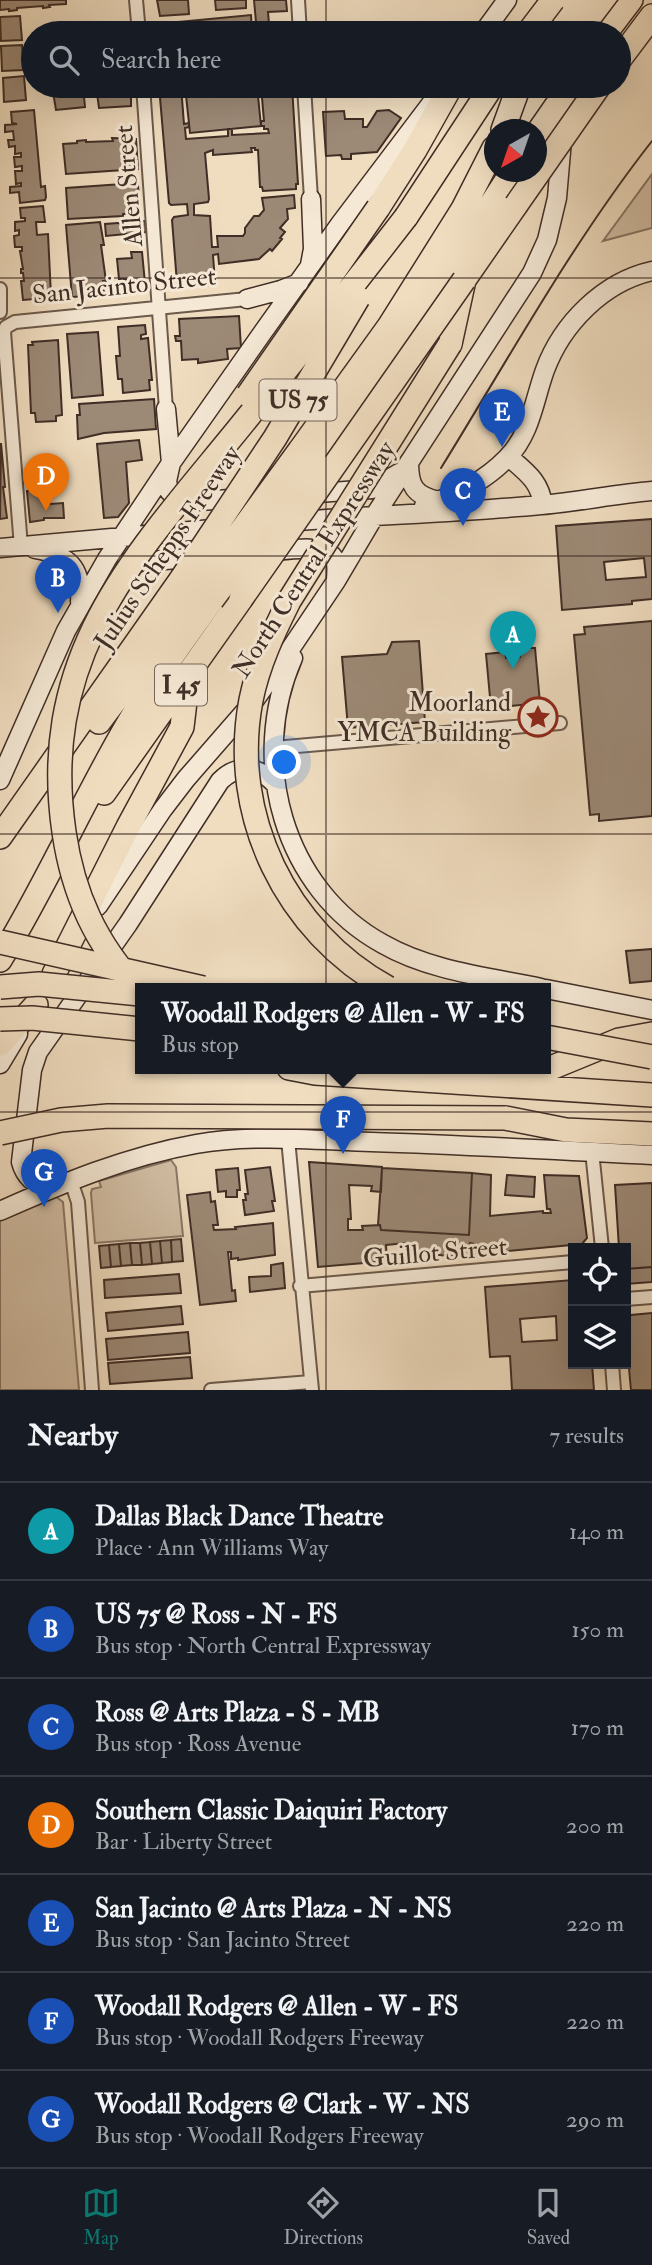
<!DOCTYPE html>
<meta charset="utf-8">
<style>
body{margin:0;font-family:"IM FELL Double Pica",serif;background:#20242c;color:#f1f3f6}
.controls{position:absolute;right:21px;bottom:21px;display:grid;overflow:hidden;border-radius:0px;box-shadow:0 7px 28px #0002}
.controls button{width:63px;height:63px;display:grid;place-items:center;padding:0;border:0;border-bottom:2px solid #363941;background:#171b24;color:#f1f3f6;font:35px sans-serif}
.compass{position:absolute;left:484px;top:119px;width:63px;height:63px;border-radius:50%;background:#171b24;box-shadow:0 7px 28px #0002;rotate:220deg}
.you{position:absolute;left:285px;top:763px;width:24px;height:24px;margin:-18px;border:5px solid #fff;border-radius:50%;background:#1a73e8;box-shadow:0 0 0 10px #1a73e833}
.badge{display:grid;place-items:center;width:46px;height:46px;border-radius:50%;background:#0f766e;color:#fff;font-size:23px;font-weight:700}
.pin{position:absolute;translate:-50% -58px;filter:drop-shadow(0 2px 4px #0008)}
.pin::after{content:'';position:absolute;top:37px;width:24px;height:21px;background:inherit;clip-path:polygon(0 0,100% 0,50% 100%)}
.popup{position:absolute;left:135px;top:983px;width:416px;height:91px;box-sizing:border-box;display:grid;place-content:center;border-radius:0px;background:#171b24;filter:drop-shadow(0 2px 5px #0005);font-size:23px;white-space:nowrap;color:#9ea1a6}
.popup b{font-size:26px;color:#f1f3f6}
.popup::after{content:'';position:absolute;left:50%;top:100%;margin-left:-14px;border:14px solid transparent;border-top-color:#171b24}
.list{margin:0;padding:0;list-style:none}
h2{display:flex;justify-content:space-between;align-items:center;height:91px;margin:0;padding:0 28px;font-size:30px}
h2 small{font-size:23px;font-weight:400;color:#9ea1a6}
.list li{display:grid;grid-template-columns:46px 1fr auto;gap:21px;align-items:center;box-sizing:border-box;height:98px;padding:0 28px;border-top:2px solid #363941}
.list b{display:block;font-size:26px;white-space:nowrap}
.list p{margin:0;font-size:23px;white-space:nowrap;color:#9ea1a6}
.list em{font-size:23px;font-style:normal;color:#9ea1a6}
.icon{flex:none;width:38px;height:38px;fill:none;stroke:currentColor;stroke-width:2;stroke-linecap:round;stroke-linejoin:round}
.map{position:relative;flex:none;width:652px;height:1390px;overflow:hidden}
.search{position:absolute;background:#171b24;box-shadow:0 7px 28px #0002;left:21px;right:21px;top:21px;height:77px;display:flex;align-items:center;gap:18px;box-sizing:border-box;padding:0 24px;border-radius:38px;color:#9ea1a6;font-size:26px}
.sheet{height:777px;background:#171b24}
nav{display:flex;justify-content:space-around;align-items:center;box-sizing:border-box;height:98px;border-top:2px solid #363941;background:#171b24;font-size:19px;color:#9ea1a6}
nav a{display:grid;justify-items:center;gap:4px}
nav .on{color:#0f766e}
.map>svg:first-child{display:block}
.green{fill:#d2bfa6;stroke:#897666;stroke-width:2}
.building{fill:#9c8976;stroke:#402e26;stroke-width:2;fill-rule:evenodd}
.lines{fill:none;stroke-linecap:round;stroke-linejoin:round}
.street-casing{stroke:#6c5a4c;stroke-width:16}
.secondary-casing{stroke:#402e26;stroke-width:21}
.primary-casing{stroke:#402e26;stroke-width:24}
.highway-casing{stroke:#402e26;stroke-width:26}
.street{stroke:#f5e9d6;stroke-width:12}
.secondary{stroke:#f5e9d6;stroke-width:18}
.primary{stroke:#f0ddc0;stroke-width:21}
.highway{stroke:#f0ddc0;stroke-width:23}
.tram{stroke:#402e26;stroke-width:2}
.highway-bridge-casing{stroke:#402e26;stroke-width:26;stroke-linecap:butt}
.highway-bridge{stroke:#f0ddc0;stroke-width:23}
.grid{fill:none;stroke:#402e26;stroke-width:2;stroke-opacity:0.55}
.labels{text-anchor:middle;stroke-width:6;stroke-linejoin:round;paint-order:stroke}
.shield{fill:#f5e9d6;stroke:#76665b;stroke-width:2}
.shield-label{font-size:24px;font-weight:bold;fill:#402e26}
.street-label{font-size:26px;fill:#402e26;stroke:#f5e9d6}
.poi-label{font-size:26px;fill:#402e26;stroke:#f5e9d6;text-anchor:end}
</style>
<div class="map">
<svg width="652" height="1390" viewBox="0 0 652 1390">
<rect width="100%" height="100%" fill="#f0ddc0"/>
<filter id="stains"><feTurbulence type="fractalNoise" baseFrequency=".00286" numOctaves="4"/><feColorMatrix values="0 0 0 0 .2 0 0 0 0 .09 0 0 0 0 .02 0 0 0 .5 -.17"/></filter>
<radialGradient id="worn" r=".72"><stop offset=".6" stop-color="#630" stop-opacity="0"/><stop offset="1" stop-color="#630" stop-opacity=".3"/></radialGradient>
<!-- green -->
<path class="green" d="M652 174V228L603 241Z
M171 1160 176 1167 183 1236 95 1243 91 1193 92 1189 101 1187 99 1181Z
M55 1196 63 1202 79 1390H0V1219Z"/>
<!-- building -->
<path class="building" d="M0 0H66V4L49 5 50 7 43 8V6L17 8V10L9 11V9L0 10Z
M157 0H188L189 14 160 16Z
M215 0H246V8L216 10Z
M254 0H286L287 11 268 12 269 24 287 22 288 33H257Z
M251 15 252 33H180L179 22Z
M20 16 22 40 1 41 0 17Z
M22 45 24 70 2 71 1 46Z
M24 76 26 100 4 102 3 78Z
M52 86H83L85 107 56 110Z
M96 86H131V106L99 108Z
M159 86H181L184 124 189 123V127L185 128 186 139 228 136V129H232V135L269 133 268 129H264V126H261V121H264L261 86H292L298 184H296V189L263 191 262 187H260L258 150H255V148H251L252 152 213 155V150L205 153 209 199 208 202 194 204V215L210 216 212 247H218L217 236H243L245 233V228L254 216H259L264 210 262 198 294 195 295 208 287 209 288 219 280 228 285 232 280 238 282 239 272 251 270 249 259 259 219 264 218 254 213 255 215 282 213 285 179 287V283H177L172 220 174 217 188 215 187 204 171 205 169 203Z
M185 86H257L261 126 190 133Z
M34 110 41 187 45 186 46 197 45 200 20 203 19 192 10 193V187L21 186V183L16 184 15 171H22V166L15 167 14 157H21V153L15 154V146L9 147 8 140H14L13 131 5 132V125L17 124 12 123 11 112Z
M389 110 401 118 377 152 351 154V159H342L341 155 326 156 323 112 344 111 345 119H363V127H367L377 111Z
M112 138 136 139 138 169 66 174 63 144 77 143V141L86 140V142L113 141Z
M136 183V185H138L140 213 123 214V216L68 219 66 188Z
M43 206 45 222H36L37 235 48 234 51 296H47V298L23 300 21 281H24L23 273H21V269H23L20 251H22V247H15L14 236 19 235V230L15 231V222L25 221V218H21L20 208Z
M145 221 146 232 106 236 105 224Z
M100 222 104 245H101L106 281H103L104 295 72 297 66 225Z
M131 252H142L145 283 126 284V279H119L117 259 132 258Z
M239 316 241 348 227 349 228 359 198 363V359L182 360 181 341H176L175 336H180L179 319Z
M145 325 146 334 141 335V339L148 338 152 380H149L150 390 123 393 122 379H118L116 356H120L118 327Z
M98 332 103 395 72 398 67 334Z
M58 340 62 415 56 416V421L36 422 35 413H31L28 345H33L32 342Z
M154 399 156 429 104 433 78 439 77 415H80L79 404Z
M139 440 142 460 126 462 129 503 118 517 104 518 97 444Z
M1 443 5 487H3L7 518 0 519Z
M49 489 50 504 63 503 64 518H44V520L30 522 27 491Z
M652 519V599L632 601V604L562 610 556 526ZM644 558 646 577 606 580 604 562Z
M652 621V816L599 821V814L590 815 574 635 585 634 584 627Z
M419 641 425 722 348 728 342 657 387 654 392 642Z
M519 648H535L540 703 491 708 486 654 505 652 506 658 520 657Z
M652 949V981L630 983 626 951Z
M309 1162 382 1167 381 1192 371 1191 372 1186 349 1185 351 1219H348V1230H363L362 1226 380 1225 381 1230 469 1235 472 1173 491 1175 490 1216 543 1211V1213H551L550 1209H547L544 1175 579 1176 587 1238 582 1244 475 1254V1244L470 1243 469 1257 405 1253 406 1243 386 1245 387 1261 318 1267Z
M270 1167 275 1201H272L274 1211 245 1215 243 1200H246L245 1194H248L245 1170Z
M238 1168 240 1190H237V1197H226V1191L218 1192 216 1170Z
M382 1168 472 1173 469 1235 381 1230 380 1225H378Z
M507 1175 535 1177 534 1197 505 1195Z
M652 1183V1267L626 1269V1248H619L615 1185Z
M210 1192 211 1202 215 1201 218 1225H213L214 1230 236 1229 235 1227 273 1223 275 1255 238 1260V1258L231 1259V1252H228L232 1291 235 1290 236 1301 200 1305 187 1195Z
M181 1239 183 1261 172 1262 171 1240Z
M171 1240 172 1262 162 1263 160 1241Z
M160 1241 162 1263 152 1264 150 1242Z
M150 1242 152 1264 142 1265 140 1243Z
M130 1243H140L142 1265H132Z
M130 1243 132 1265 121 1266 119 1244Z
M119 1244 121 1266 111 1267 109 1245Z
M109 1245 111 1267 101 1268 99 1246Z
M283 1263 285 1288 250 1292 249 1277 271 1276V1265Z
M652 1267V1282L626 1284V1269Z
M179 1274 181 1293 105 1298 104 1280Z
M573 1280V1364H592L594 1390H512L510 1356 490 1357 485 1287ZM556 1316 557 1340 522 1342 520 1319Z
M181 1306 183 1324 108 1331 106 1313Z
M652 1313V1390H631L627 1347H626V1321L631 1315Z
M188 1332 190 1353 108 1360 106 1339Z
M190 1357 192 1378 110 1384 108 1363Z"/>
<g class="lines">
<!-- street casing -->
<g class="street-casing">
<path id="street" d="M136 0 139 33
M298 0 300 33
M143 86 166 409
M304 86 311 199
M0 289V312
M21 547 4 332 6 327 15 322 247 299
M274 748 560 723
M288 1139 312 1390
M592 1151 602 1248
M71 1181 78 1202 92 1390
M300 1286 573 1262
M626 1299 652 1297
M612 1364 614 1390
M211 1390 311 1382"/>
</g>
<!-- secondary casing -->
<g class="secondary-casing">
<path id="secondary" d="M483 33 507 0
M310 265 313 249 311 199
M247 299 281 290 299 283
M166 409 171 463 167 481 169 491 176 498 185 502 274 496
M509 457C526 472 540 481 543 505
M409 462C409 486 414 495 438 501
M305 494 372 489 399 473
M424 506C455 496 484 482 507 458 531 434 534 400 545 370 562 324 603 282 652 271
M286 522C371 515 456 513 541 505 578 502 615 494 652 491
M0 548 223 528
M35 549C69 555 82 567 80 602
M266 552C282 551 324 542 334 558 338 564 336 574 336 581
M127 563 203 557
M293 658C248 761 283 889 383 944 430 971 489 977 541 988
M0 780 66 631 107 559 171 463 263 332 340 224 433 101
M98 906 163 809 186 779 254 701 283 660 336 581 375 515 532 273 547 240 557 198 562 140
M546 989 652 1010
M0 1064 18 1034
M49 1189C34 1184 25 1177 21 1162L32 1070 38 1052 128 924 220 781C238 763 258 766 275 784
M0 1211C63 1183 128 1156 196 1144 253 1134 313 1140 371 1142 465 1145 558 1150 652 1155"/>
</g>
<!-- primary casing -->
<g class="primary-casing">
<path id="primary" d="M607 33 632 0"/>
</g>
<!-- highway casing -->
<g class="highway-casing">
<path id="highway" d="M619 60 652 16
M503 130 519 86
M536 135 570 86
M378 208 415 150 451 86
M406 217 492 86
M450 344 464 280 516 205
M300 450 390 325 463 209 494 148
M315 461 411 328 512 172
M99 722 198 590
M104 793 241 599
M0 837 182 578
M0 960C46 885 81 805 125 729 151 684 182 642 212 600
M54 974 128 827 182 727 188 676
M0 1044 36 1005
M289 1068 315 1073 652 1095
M507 1071 546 1070 619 1040 652 1034
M505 1118 566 1130 652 1134"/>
</g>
<!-- street -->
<use href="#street" class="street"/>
<!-- secondary -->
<use href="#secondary" class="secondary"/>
<!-- primary -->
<use href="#primary" class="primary"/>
<!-- highway -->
<use href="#highway" class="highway"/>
<!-- tram -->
<path class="tram" d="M441 468C509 358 572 243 652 141"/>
<!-- highway-bridge casing -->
<g class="highway-bridge-casing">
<path id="highway-bridge" d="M528 33 553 0
M516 205 599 86
M248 395 378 208
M182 578 275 438 358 298
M198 590 300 450
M241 599 464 280
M212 600 315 461
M0 942 203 988
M0 987 39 984 140 994
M388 988C286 932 229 815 251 700 258 665 273 633 289 601L450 344
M140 991C96 945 73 894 64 832 37 647 143 548 248 417 302 351 354 284 406 217
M0 1019 32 1018 140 1029
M546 1037 652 1057
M0 1133 61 1120 108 1116 505 1118"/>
</g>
<!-- highway-bridge -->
<use href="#highway-bridge" class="highway-bridge"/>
</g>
<!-- grid -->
<path class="grid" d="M326 0V33M326 86V1390M0 278H652M0 556H652M0 834H652M0 1112H652"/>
<!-- icons -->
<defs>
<g id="sight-ring" transform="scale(2.0125)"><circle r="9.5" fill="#f5e9d6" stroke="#8f2418" stroke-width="1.5"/><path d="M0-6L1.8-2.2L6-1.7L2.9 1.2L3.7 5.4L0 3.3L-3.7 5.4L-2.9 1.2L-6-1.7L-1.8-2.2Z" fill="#8f2418"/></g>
</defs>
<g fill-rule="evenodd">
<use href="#sight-ring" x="538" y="717"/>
</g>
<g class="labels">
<!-- shield labels -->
<g class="shield">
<rect x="259.5" y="379.5" width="77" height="41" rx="5"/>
<rect x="155" y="664.5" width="52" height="41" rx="5"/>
</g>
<g class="shield-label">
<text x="298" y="408">US 75</text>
<text x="181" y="693">I 45</text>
</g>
<!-- street labels -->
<g class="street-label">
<text transform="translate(128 186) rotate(-95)" y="9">Allen Street</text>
<text transform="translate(124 285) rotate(-6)" y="9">San Jacinto Street</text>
<text transform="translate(167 547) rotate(-56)" y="9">Julius Schepps Freeway</text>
<text transform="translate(313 559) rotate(-57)" y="9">North Central Expressway</text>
<text transform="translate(435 1252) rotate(-5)" y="9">Guillot Street</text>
</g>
<!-- poi labels -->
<g class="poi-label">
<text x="511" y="711">Moorland<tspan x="511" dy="30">YMCA Building</tspan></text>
</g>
</g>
<rect width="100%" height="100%" filter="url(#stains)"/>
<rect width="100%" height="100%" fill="url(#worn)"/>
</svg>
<div class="controls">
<button><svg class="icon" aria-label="locate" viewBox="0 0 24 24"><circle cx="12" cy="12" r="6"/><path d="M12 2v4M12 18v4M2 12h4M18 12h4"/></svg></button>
<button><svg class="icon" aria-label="layers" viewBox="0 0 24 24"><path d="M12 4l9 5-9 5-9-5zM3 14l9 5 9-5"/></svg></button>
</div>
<svg class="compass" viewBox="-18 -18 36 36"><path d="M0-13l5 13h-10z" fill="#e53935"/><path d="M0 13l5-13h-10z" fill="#9ea1a6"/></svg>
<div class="you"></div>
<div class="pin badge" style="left:513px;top:669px;background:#0f9aa8">A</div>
<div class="pin badge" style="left:58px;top:613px;background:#1a4fb4">B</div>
<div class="pin badge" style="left:463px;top:526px;background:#1a4fb4">C</div>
<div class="pin badge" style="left:46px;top:511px;background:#e8710a">D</div>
<div class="pin badge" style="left:502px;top:447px;background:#1a4fb4">E</div>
<div class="pin badge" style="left:343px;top:1154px;background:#1a4fb4">F</div>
<div class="popup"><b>Woodall Rodgers @ Allen - W - FS</b>Bus stop</div>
<div class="pin badge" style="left:44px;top:1207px;background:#1a4fb4">G</div>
<div class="search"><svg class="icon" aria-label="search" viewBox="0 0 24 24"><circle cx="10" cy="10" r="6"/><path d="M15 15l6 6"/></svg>Search here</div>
</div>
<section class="sheet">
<h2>Nearby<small>7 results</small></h2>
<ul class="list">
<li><span class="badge" style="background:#0f9aa8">A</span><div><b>Dallas Black Dance Theatre</b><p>Place · Ann Williams Way</p></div><em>140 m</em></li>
<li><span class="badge" style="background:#1a4fb4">B</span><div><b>US 75 @ Ross - N - FS</b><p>Bus stop · North Central Expressway</p></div><em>150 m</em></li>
<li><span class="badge" style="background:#1a4fb4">C</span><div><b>Ross @ Arts Plaza - S - MB</b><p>Bus stop · Ross Avenue</p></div><em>170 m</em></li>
<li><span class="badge" style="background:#e8710a">D</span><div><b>Southern Classic Daiquiri Factory</b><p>Bar · Liberty Street</p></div><em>200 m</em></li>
<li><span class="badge" style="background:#1a4fb4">E</span><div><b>San Jacinto @ Arts Plaza - N - NS</b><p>Bus stop · San Jacinto Street</p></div><em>220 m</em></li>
<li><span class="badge" style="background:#1a4fb4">F</span><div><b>Woodall Rodgers @ Allen - W - FS</b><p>Bus stop · Woodall Rodgers Freeway</p></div><em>220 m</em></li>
<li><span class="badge" style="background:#1a4fb4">G</span><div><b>Woodall Rodgers @ Clark - W - NS</b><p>Bus stop · Woodall Rodgers Freeway</p></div><em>290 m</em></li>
</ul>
</section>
<nav>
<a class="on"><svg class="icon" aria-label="map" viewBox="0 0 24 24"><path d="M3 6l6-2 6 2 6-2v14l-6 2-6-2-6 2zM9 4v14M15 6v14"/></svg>Map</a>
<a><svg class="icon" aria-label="directions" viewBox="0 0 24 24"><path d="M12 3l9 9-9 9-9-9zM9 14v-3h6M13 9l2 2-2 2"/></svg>Directions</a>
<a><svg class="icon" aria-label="saved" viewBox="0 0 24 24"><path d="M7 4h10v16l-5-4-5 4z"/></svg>Saved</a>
</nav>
